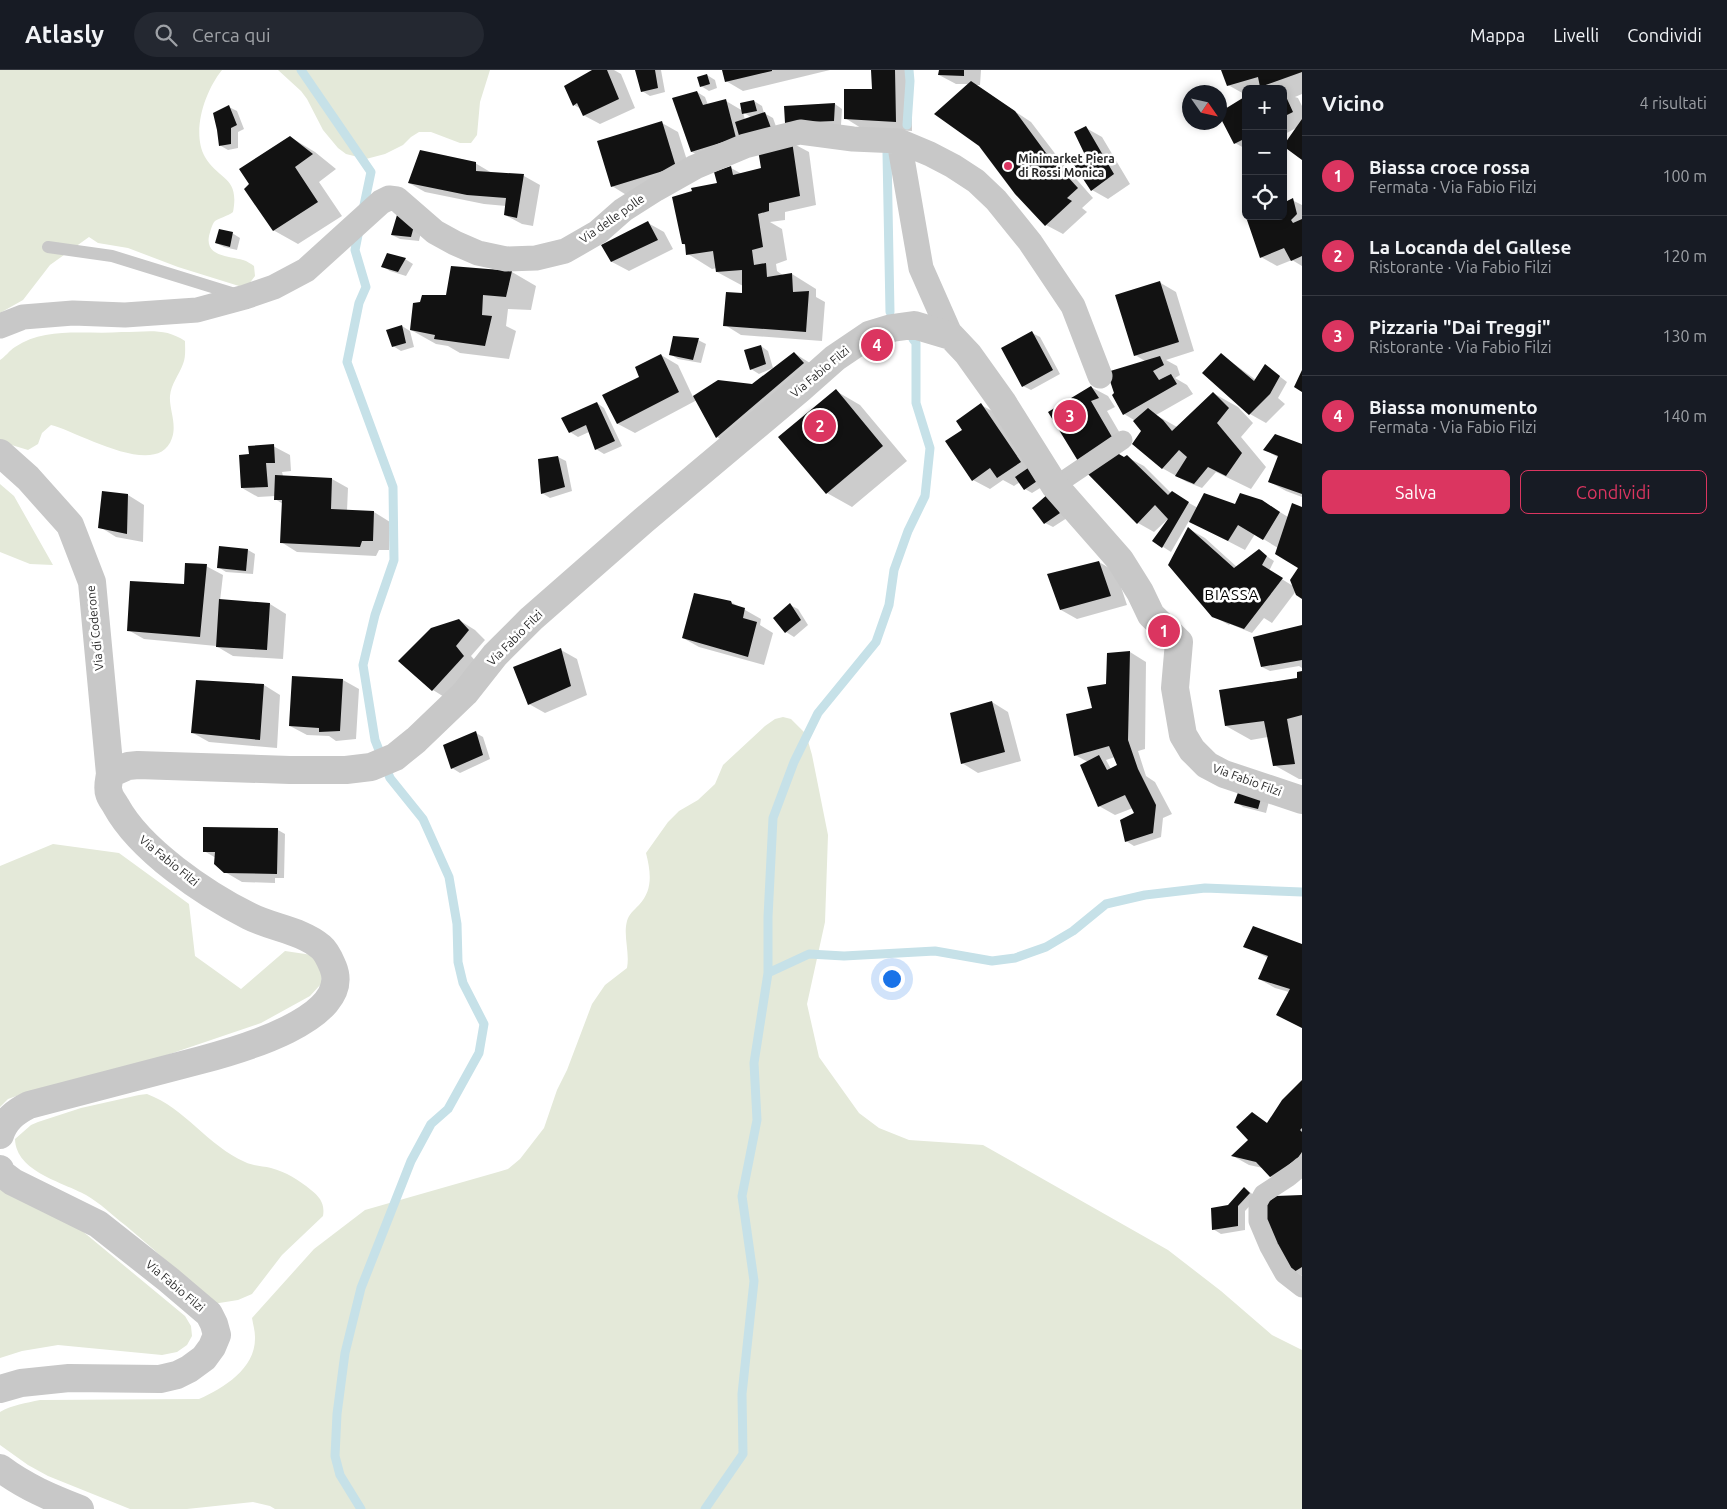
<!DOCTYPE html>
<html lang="it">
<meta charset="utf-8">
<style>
body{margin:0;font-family:Ubuntu,sans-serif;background:#242831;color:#f1f3f6}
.controls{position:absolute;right:15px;top:15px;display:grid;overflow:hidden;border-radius:8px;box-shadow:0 2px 8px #0003}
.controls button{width:45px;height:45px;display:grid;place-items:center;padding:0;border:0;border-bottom:1px solid #363941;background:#171b24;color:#f1f3f6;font:25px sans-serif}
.compass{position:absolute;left:1182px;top:15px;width:45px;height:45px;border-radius:50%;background:#171b24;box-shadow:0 2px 8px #0003;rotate:124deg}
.you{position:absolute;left:891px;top:908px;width:18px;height:18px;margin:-12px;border:4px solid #fff;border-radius:50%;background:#1a73e8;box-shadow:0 0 0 8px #1a73e833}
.badge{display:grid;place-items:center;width:32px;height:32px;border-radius:50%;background:#db3560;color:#fff;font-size:16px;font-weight:700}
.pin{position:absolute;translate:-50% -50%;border:2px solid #fff;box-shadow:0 1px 5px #0006}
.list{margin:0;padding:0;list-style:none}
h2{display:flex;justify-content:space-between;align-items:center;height:65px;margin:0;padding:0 20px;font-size:21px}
h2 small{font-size:16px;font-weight:400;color:#9ea1a6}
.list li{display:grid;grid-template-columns:32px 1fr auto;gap:15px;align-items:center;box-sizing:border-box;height:80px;padding:0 20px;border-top:1px solid #363941}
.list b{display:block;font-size:19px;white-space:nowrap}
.list p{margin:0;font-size:16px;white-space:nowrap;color:#9ea1a6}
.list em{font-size:16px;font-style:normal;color:#9ea1a6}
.actions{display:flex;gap:10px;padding:15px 20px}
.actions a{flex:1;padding:11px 0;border:1px solid #db3560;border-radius:8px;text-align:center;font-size:18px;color:#db3560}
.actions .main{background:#db3560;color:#fff}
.icon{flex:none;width:28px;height:28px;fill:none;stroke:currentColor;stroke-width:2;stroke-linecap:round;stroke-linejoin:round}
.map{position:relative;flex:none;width:1302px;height:1439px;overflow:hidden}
header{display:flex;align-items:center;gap:30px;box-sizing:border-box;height:70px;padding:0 25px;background:#171b24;border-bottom:1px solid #363941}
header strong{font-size:24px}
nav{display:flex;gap:28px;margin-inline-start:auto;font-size:18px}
.search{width:350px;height:45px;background:#242831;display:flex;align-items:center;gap:12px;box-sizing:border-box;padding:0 18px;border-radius:28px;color:#9ea1a6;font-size:19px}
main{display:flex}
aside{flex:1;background:#171b24}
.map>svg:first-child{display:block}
.green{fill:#e4e9d9}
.shadow{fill:#0003;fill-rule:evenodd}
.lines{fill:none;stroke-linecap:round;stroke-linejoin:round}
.stream{stroke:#c6e1e8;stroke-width:9}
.building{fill:#121212}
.service{stroke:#c8c8c8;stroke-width:12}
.pedestrian{stroke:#c8c8c8;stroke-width:19}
.minor{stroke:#c8c8c8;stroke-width:25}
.tertiary{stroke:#c8c8c8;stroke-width:28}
.poi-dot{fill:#db3560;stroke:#fff;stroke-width:2}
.labels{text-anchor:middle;stroke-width:5;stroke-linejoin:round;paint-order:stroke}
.poi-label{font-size:12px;font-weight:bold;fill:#2b2b2b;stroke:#fff;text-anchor:start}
.street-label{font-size:12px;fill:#2b2b2b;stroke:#fff}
.quarter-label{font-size:15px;letter-spacing:1px;fill:#000;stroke:#fff}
</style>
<header>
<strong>Atlasly</strong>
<div class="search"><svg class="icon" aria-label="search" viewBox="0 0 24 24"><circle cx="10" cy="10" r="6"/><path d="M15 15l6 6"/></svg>Cerca qui</div>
<nav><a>Mappa</a><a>Livelli</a><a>Condividi</a></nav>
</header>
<main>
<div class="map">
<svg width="1302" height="1439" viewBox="0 0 1302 1439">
<rect width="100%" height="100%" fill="#fff"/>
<!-- green -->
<path class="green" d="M0 0H222C205 21 191 62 205 87 218 110 240 106 233 142 228 146 219 148 215 151 212 154 210 162 209 166 205 187 230 186 243 190 247 191 251 194 254 196L255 206 249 214 239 216 178 197 128 178 98 173 89 167 50 195 23 230 0 243Z
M278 0H490L480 32 477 65 471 73H460L431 62H419L411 67 403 75 385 84 366 89 346 84 338 78 323 60 307 29 301 21Z
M122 262C146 262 165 257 185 271 185 278 186 287 183 294 179 305 171 314 170 326 169 339 177 354 172 368 158 411 77 361 51 355L42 363 38 374 28 380 5 373 0 370V290C5 287 9 281 15 277 46 256 86 265 122 262Z
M0 414 14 426 53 495 30 494 0 482Z
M783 647 791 649 806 664 812 685 828 765 825 852 807 934 819 987 859 1043 879 1058 909 1070 983 1075 1168 1180 1221 1221 1272 1265 1302 1280V1439H275L270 1436 253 1432 187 1439H130L48 1406 28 1395 0 1375V1342C12 1335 26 1333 40 1330L199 1329C224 1318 256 1298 255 1267 255 1261 253 1254 252 1248L314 1179 365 1140 498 1102 508 1099 520 1089 544 1058 557 1020 567 1000 592 934 605 915 627 898C630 882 623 866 627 851 629 844 634 840 639 835 653 820 651 803 646 783L668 752 679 741 698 730 715 714 723 695 765 656 775 649Z
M53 774 119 783 189 834 195 886 241 919 285 881 312 885 323 895 321 914 310 926 261 953 158 988 28 1022 8 1029 0 1037V796Z
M147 1024C185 1038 208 1076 245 1092 253 1096 262 1096 271 1098 286 1102 299 1110 311 1120 320 1127 325 1134 323 1146L282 1185 252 1224 238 1230 213 1234C184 1207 155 1180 125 1155 112 1145 100 1133 86 1125 63 1112 16 1102 15 1069L31 1055 38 1052 81 1038 139 1025Z
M0 1113 75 1155 185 1246 191 1256 192 1266 187 1275 177 1282 162 1285 58 1275 22 1281 0 1288Z"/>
<!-- shadow -->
<path class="shadow" d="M594 0H614L621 4 635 38 600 54 583 45 581 39 574 35Z
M637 0H661L665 22 650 26 642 21Z
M723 0H830L743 21 726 11Z
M872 0H911L912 61 861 58 845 48 873 20Z
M940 0H981L980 15H975L1031 52 1063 94 1093 128 1082 138 1087 142 1063 164 1046 155 1016 124 968 14H956L939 5Z
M1222 0H1302V24L1295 27 1298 28 1302 36V88L1298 57 1283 65V19H1246V25L1228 15Z
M707 5 715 10 717 18 709 21 701 16Z
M697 22 705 27 708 35 726 31 743 41 754 31 762 36 764 43 773 48 778 62 708 91 692 82ZM743 42 752 48 745 50Z
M1246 28V79L1235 73 1220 44Z
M835 34 842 39 841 55 794 56Z
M229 37 237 41 244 59 238 62V78L228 80 221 76Z
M662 53 678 62 692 106 628 126 612 116Z
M1086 58 1102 67 1130 114 1108 129 1092 120Z
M290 67 315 82 336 99 319 112 342 146 298 174 273 160Z
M792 73 809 82 816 135 785 142V150L770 152 782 159 787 190 776 194 777 201 784 206 792 204 816 219V227L825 232 822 271 741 265 725 255 747 225 743 216 717 202V198L712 199 688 184 687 176 683 174 718 114 731 98 742 104 762 99Z
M475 93 492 103 524 106 540 115 533 156 522 154 505 145 506 136 484 134 425 122 409 113Z
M1292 130 1302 135V196L1292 190 1277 196 1261 187Z
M398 147 421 162 419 171 400 169 392 165Z
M648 153 664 162 673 179 629 201 612 192 603 176Z
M232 163 240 168 237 180 224 177 216 173Z
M388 185 405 189 413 194 406 206 390 201 382 196Z
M512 202 536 216 531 240 508 239 506 256 516 261 509 289 460 283 448 276 436 274 411 260Z
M1159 212 1176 222 1194 281 1166 290 1177 296 1180 305 1175 308 1187 315 1193 324 1156 345 1177 357 1213 323 1238 337 1253 353 1241 367 1266 397 1251 419 1216 402 1202 418 1187 412 1162 398 1143 361 1134 350 1124 344 1145 291 1135 285Z
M402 256 410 261 414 277 401 281 393 276 388 261Z
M1032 263 1040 267 1060 304 1031 320 1023 316Z
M698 270 706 274 701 293 678 289 670 284Z
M761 276 768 281 773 298 759 304 751 299Z
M794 283 810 293 733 376 717 367 697 330 635 363 618 354 604 326 641 307 661 285 678 295 693 327 718 311 752 316Z
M1222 285 1256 310 1266 296 1287 312 1278 328 1285 334 1266 353 1250 344Z
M1091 317 1108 326 1115 337 1107 341 1128 377 1117 385 1124 388 1127 387 1144 396 1171 423 1198 438 1235 435 1262 431 1288 447 1302 438V527L1296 521 1272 553 1264 548 1252 563 1230 554 1229 555 1213 546 1189 459 1205 468 1238 498 1259 481 1274 491 1269 501 1293 516 1299 497 1278 478 1255 464 1245 480 1189 451 1171 482 1154 471 1168 449 1154 462 1138 453 1079 390Z
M836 321 860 335 907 391 852 437 827 423 780 367Z
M597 333 604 338 622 376 604 384 596 379 589 362 578 367 570 362 563 349Z
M981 335 998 344 1050 412 1032 423 1025 419 1020 412 1014 416 1003 410 990 419 973 410 963 360Z
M1302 375V427L1286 421 1270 412 1279 388 1265 380Z
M273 376 290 385 291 401 282 402 283 406 332 409 348 418 347 441 374 442 390 452 389 480H379L376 486 297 482 281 472 283 434 275 429V426L258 427 242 418 250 385Z
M558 387 566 391 572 421 550 428 542 423Z
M128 425 144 435 143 472 116 467 100 457Z
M1049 426 1067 448 1053 457 1045 453Z
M248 480 255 484 253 504 226 502 218 497Z
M1099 492 1116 502 1127 535 1077 549 1061 540Z
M206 496 223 505 220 531 270 534 286 544 283 589 233 586 216 576 144 569 128 560 185 515Z
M731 532 761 549 760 555 773 563 764 595 699 577 683 568Z
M790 535 798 539 808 555 794 567 786 562 775 548Z
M459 550 475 560 485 570 471 586 480 596 449 630 433 620Z
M1302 556V598L1299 596 1270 601 1262 597Z
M561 580 577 589 587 625 545 643 529 634Z
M1130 582 1146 592 1145 679 1138 681 1146 706 1155 712 1172 744 1163 748 1161 767 1134 776 1126 771 1137 744 1133 738 1115 745 1099 736 1088 692 1075 685 1093 639 1107 615ZM1115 687 1118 696 1111 699 1106 690Z
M1302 602V709H1299L1274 695 1268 667 1251 670 1226 656 1298 609Z
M343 610 359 619 356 669 336 671 329 666 307 665 290 656Z
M264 615 280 625 277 678 209 672 193 663Z
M992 632 1008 642 1021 691 978 703 962 693Z
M476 663 483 667 490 689 460 703 452 698Z
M1240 721 1269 731 1266 743 1243 737 1236 732Z
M278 760 285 764 284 808H275V813L242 812 225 802 216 788 204 781Z
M1245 876H1302V958L1278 945 1289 922 1275 918 1259 909 1268 888Z
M1302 1011V1105L1287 1116 1270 1106 1263 1098 1249 1095 1233 1086 1250 1070 1252 1043 1267 1053Z
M1245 1118 1257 1128 1245 1141V1160L1221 1164 1213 1159 1229 1136Z
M1302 1126V1206L1295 1201Z"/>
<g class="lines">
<!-- stream -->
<path class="stream" d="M301 0 371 102 363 140
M907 55 910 11 909 0
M887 83 890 242
M359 160 355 180 366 217 359 233 347 292 393 417 394 490 375 545 363 595 375 670 390 708 423 749 449 807 457 854 458 892 463 913 484 954 479 983 448 1039 431 1054 411 1091 361 1218 345 1283 337 1344 335 1386 340 1405 361 1439
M768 903 809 884 844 886 935 881 992 891 1015 888 1046 877 1073 861 1106 834 1145 825 1205 818 1302 822
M705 1439 743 1384 742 1324 754 1211 742 1126 757 1050 754 993 768 903V847L773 748 794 692 818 643 876 572 889 535 894 500 908 461 925 426 930 378 916 333V273L913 269"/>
</g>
<!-- building -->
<path class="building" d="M592 0H607L619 29 583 46 577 33 573 36 564 16Z
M635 0H655L658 18 641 22Z
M722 0H772V1L725 12Z
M871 0H895L896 52 844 49V19H872Z
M939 0H964V6L938 5Z
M1221 0H1302V2L1260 17 1258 7 1227 16Z
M707 4 710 14 700 17 697 7Z
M971 11 1015 41 1046 83 1078 118 1067 128 1072 131 1045 156 1015 124 979 76 934 44Z
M1283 20 1293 42 1283 47Z
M697 21 703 35 726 29 736 68 691 82 672 28Z
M1246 26V68L1234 74 1220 47V42Z
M754 30 757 41 742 44 740 33Z
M835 33 834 51 785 53 784 36Z
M229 35 237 55 231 58V74L219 76 217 60 213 43Z
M765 42 771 58 740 69 735 52Z
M1302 49V90L1283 76Z
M662 51 676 97 611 117 597 71Z
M1086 56 1114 104 1091 121 1074 95 1086 87 1074 62Z
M290 66 313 84 295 97 318 132 273 161 244 119 249 114 239 99Z
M792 71 800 126 769 133V141L758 144 763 177 752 180 754 195 766 193 767 207 792 203 793 222 809 221 806 262 723 256 726 222 742 223V200L716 202 713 181 686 185 685 174H682L672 127 692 121 691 118 717 113 714 102 731 96 733 105 761 98 758 80Z
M420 80 476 92V101L524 104 517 148 504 145 506 128 467 125 408 113Z
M1293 128 1297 144 1291 150 1293 153 1302 149V186L1291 191 1284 178 1260 188 1247 150 1254 146H1283V133Z
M397 145 414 156 411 167 391 165Z
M648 151 658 170 611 192 601 175Z
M219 159 233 162 230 177 215 173Z
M387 183 406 188 398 202 381 197Z
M451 196 512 201 506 227 483 225 482 245 492 246 485 276 434 269 435 265 410 260 413 233 420 232 422 225H446Z
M1160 211 1179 272 1134 286 1115 225Z
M402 255 406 273 392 277 386 260Z
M1032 261 1053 300 1022 317 1001 278Z
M673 266 699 268 693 290 669 285Z
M761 275 766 294 750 300 744 280Z
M794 282 804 293 716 368 693 326 718 310 752 314Z
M1221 283 1254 311 1265 294 1280 306 1270 324 1249 345 1202 303Z
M661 284 679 322 617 354 602 325 639 307 635 297Z
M1160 286 1164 295 1153 301 1159 310 1171 304 1177 314 1123 345 1112 325 1114 323 1107 302Z
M1302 300V322L1294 317Z
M1091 316 1099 328 1091 331 1112 367 1078 391 1048 342Z
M836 319 883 376 826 424 778 367Z
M1213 322 1229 338 1217 353 1242 383 1226 406 1208 397 1194 414 1175 406 1187 387 1179 380 1162 399 1132 374 1141 361 1133 351 1148 338 1163 350 1172 361Z
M597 332 615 371 595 380 586 355 569 363 561 348Z
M981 333 1021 392 997 408 990 398 972 411 945 371 962 360 956 351Z
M1275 364 1302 374V424L1268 412 1278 386 1263 380Z
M274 374 275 393H266L268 417 241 418 239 385 249 384 248 376Z
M1112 380 1124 387 1127 385 1168 425 1172 421 1189 432 1162 478 1152 471 1168 449 1155 435 1137 454 1083 399Z
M558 386 565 417 541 424 538 389Z
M1034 394 1043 407 1024 420 1015 407Z
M275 405 332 408 331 439 374 441 373 471H362L360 477 280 473 282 430H274Z
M102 421 128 424 127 464 98 458Z
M1204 423 1235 434 1240 423 1262 430 1280 442 1263 470 1238 455 1228 471 1189 452Z
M1048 424 1060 443 1044 454 1032 438Z
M1292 433 1302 437V529L1296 525 1290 510 1298 498 1275 484Z
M1188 457 1234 498 1259 479 1267 486 1262 495 1283 508 1244 559 1212 547 1168 495Z
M219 476 248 479 246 501 217 498Z
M1099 491 1111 526 1060 540 1047 504Z
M185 493 207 494 200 567 127 561 130 511 184 514Z
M694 523 731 531 732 534 745 538 743 548 757 552 748 587 682 568Z
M219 529 270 533 267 580 216 577Z
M790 533 801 550 785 563 773 548Z
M459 549 469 560 456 576 464 586 432 621 398 591 431 558Z
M1302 555V590L1261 597 1253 567Z
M561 578 571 616 528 635 513 597Z
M1130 581 1128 670 1138 699 1156 735 1153 763 1125 772 1120 750 1134 743 1125 725 1098 737 1080 695 1099 685 1107 700 1117 695 1109 676 1074 686 1066 644 1092 638 1087 617 1106 614 1107 583Z
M1302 601V645L1287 649 1295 694 1273 696 1264 651 1225 656 1219 620 1297 608V602Z
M292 606 343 609 340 661 319 662V658L289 656Z
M196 610 264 614 260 670 191 663Z
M992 631 1005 682 961 694 950 643Z
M476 661 483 685 451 699 443 675Z
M1239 720 1262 725 1258 739 1234 733Z
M203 757 278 758 277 804 224 803 214 794 215 782H203Z
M1253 856 1302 874V958L1276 945 1290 919 1258 909 1268 886 1243 877Z
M1302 1010V1058L1300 1060 1302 1062V1082L1297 1089 1270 1107 1256 1092 1231 1086 1248 1070 1236 1057 1252 1042 1267 1053 1282 1030Z
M1244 1117 1250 1123 1238 1136V1156L1212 1160 1211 1138 1228 1135Z
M1302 1125V1197L1294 1202 1271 1171 1263 1136 1276 1126Z"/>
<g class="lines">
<!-- service -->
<path class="service" d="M48 177 112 186 238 225"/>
<!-- pedestrian -->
<path class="pedestrian" d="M1055 416 1123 370
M1302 1096 1289 1107 1263 1124 1258 1133V1151L1269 1177 1284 1204 1302 1218"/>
<!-- minor -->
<path class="minor" d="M899 71 921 198 951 266
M0 256 23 247 73 243 125 245 197 240 245 227 274 217 306 200 381 132 389 128 397 129 435 162 455 173 478 183 506 189 536 188 565 181 598 162 623 140 656 119 695 97 745 76 800 62 853 69 899 71 930 84 953 96 976 111 996 130 1030 172 1073 236 1100 306"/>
<!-- tertiary -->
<path class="tertiary" d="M0 383 28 408 70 455 92 512 110 704
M0 1065C5 1050 15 1042 29 1035 86 1020 143 1005 201 990 235 981 354 949 333 897 330 890 327 882 321 877 301 860 272 858 249 846 205 824 140 780 116 736 114 732 110 728 109 723 107 718 109 710 110 704L128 696 138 695 290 700H346L371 697 395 687 416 670 465 623 495 585 531 549 644 450 800 319 835 288 869 265 892 258 914 255 951 266 968 284 1003 333 1055 416 1120 490 1140 522 1151 545 1179 572 1175 618 1183 665 1192 680 1207 695 1224 704 1302 730
M0 1099 1 1103 13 1112 98 1154 169 1210 209 1244 214 1254 217 1265 212 1277 204 1288 189 1299 177 1305 160 1309 69 1308 21 1313 0 1319
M0 1398C25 1417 52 1428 80 1439"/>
</g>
<!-- markers -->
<circle class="poi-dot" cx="1008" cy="96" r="5"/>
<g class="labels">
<!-- poi labels -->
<g class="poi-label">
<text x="1018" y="93">Minimarket Piera<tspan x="1018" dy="14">di Rossi Monica</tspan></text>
</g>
<!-- street labels -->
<g class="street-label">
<text transform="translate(612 149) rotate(-35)" y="4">Via delle polle</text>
<text transform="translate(820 302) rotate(-40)" y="4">Via Fabio Filzi</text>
<text transform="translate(95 558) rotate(-96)" y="4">Via di Coderone</text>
<text transform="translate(515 568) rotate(-45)" y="4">Via Fabio Filzi</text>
<text transform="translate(1247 710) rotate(20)" y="4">Via Fabio Filzi</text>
<text transform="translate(169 791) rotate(39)" y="4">Via Fabio Filzi</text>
<text transform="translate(175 1216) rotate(40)" y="4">Via Fabio Filzi</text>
</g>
<!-- quarter labels -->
<g class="quarter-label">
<text x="1232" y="530">BIASSA</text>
</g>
</g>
</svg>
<div class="controls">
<button>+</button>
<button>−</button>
<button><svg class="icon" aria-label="locate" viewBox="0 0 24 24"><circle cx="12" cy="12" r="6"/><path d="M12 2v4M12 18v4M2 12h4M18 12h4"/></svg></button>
</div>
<svg class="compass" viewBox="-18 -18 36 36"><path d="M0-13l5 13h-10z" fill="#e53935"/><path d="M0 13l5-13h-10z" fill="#9ea1a6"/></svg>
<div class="you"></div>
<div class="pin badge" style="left:1164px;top:561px">1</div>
<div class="pin badge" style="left:820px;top:356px">2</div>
<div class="pin badge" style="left:1070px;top:346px">3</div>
<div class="pin badge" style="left:877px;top:275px">4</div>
</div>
<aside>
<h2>Vicino<small>4 risultati</small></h2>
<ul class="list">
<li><span class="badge">1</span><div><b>Biassa croce rossa</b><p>Fermata · Via Fabio Filzi</p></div><em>100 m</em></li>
<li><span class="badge">2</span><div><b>La Locanda del Gallese</b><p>Ristorante · Via Fabio Filzi</p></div><em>120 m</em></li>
<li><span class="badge">3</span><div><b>Pizzaria &quot;Dai Treggi&quot;</b><p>Ristorante · Via Fabio Filzi</p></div><em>130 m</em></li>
<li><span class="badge">4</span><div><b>Biassa monumento</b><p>Fermata · Via Fabio Filzi</p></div><em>140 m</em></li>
</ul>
<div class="actions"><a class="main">Salva</a><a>Condividi</a></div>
</aside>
</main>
